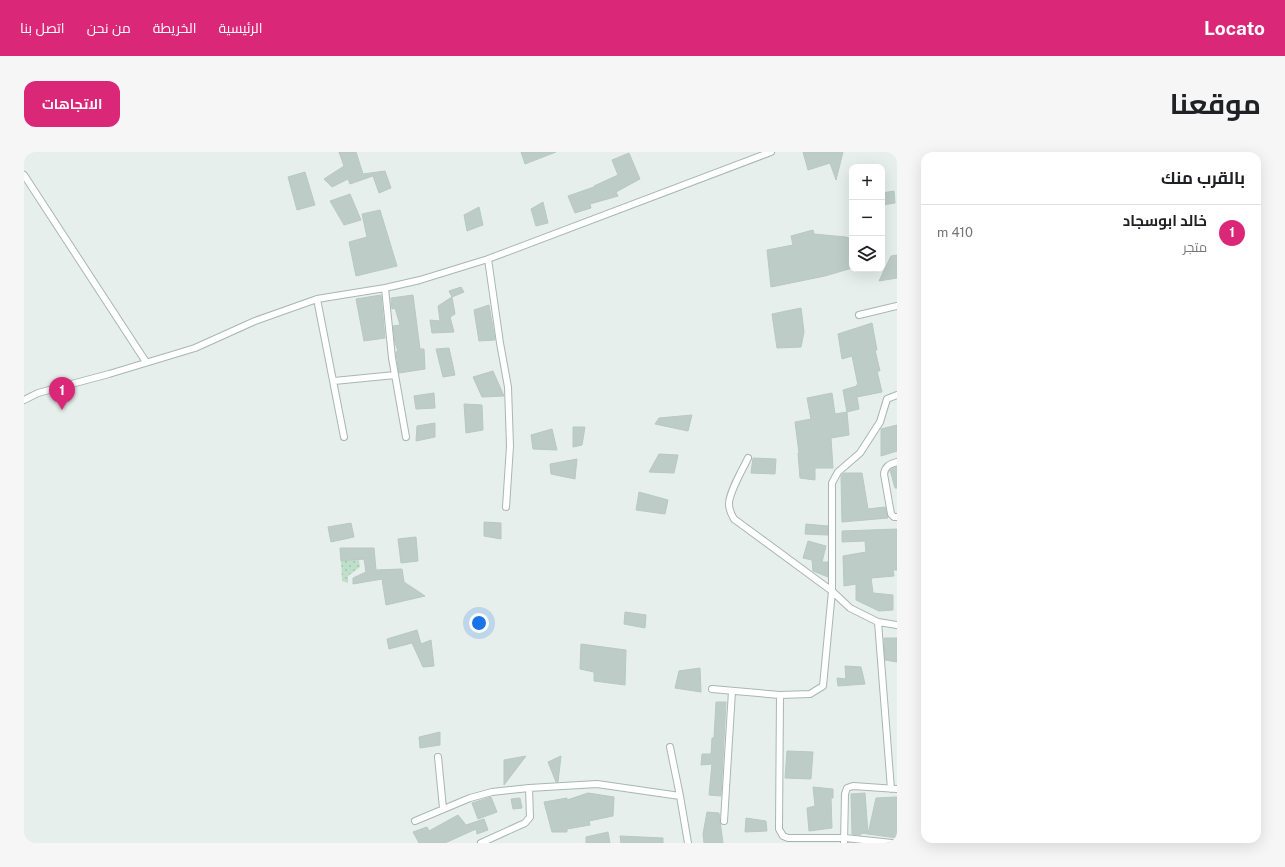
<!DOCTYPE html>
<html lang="ar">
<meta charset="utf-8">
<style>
body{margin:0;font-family:"Public Sans",Cairo,sans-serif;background:#f6f6f6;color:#202124;direction:rtl}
.controls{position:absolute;right:12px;top:12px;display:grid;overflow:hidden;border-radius:8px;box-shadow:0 4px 16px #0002}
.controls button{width:36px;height:36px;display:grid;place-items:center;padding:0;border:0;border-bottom:1px solid #e0e0e0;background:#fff;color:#202124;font:20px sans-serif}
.you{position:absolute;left:455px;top:471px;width:14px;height:14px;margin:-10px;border:3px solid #fff;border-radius:50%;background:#1a73e8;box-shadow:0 0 0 6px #1a73e833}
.badge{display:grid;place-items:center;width:26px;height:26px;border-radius:50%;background:#db2777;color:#fff;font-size:13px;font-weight:700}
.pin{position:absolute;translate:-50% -33px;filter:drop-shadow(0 1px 2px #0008)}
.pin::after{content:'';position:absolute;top:21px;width:14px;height:12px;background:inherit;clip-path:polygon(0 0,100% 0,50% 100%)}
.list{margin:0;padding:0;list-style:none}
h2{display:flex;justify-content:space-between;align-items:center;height:52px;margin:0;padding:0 16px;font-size:17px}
h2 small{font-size:13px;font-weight:400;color:#757577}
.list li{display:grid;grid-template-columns:26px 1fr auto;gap:12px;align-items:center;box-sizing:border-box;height:56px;padding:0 16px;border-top:1px solid #e0e0e0}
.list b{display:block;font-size:15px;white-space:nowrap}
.list p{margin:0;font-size:13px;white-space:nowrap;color:#757577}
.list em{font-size:13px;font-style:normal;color:#757577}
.icon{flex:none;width:22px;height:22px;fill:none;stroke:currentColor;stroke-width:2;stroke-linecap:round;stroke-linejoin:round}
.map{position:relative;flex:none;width:873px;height:691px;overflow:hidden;direction:ltr;border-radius:12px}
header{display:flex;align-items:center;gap:24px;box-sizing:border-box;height:56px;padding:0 20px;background:#db2777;color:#fff}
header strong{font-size:19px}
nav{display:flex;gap:22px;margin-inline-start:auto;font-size:14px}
.intro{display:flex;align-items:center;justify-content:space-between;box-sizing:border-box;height:96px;padding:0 24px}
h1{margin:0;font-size:28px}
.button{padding:10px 18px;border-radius:12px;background:#db2777;color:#fff;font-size:14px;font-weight:700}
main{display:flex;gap:24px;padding:0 24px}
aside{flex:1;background:#fff;border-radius:12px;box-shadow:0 4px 16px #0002}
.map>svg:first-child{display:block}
.grass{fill:url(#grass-dots)}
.building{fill:#beccc8;stroke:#b8c8c3}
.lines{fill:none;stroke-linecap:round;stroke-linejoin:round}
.minor-casing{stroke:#a8b7b3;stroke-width:8}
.minor{stroke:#fff;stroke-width:6}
</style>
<header>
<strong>Locato</strong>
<nav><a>الرئيسية</a><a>الخريطة</a><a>من نحن</a><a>اتصل بنا</a></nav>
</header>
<div class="intro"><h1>موقعنا</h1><a class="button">الاتجاهات</a></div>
<main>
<aside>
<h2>بالقرب منك<small></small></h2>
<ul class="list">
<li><span class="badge">1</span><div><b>خالد ابوسجاد</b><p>متجر</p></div><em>410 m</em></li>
</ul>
</aside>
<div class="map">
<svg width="873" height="691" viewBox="0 0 873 691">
<defs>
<pattern id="grass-dots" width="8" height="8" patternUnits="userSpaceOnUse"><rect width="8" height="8" fill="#bfdfcb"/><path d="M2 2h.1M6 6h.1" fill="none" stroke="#a4c1af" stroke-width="1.8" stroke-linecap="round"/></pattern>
</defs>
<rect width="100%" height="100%" fill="#e6efeb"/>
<!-- grass -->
<path class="grass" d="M335 408 336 415 324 424V431L318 429 317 409Z"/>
<!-- building -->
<path class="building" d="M315 0H332L339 22 361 19 367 36 355 41 349 24 326 32 324 27 308 35 300 27 320 14Z
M497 0H532L501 12Z
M779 0H819L812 28 806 11 784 18Z
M605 1 616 27 592 40 594 44 566 52 567 56 551 61 544 44 570 35V34L594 23 588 8Z
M281 20 291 53 273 58 264 25Z
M870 39 871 51 858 53V41Z
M326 42 337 68 320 73 306 49Z
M519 50 524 71 512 74 507 57Z
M455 55 459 73 443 79 440 63Z
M356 58 373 114 332 124 325 90 343 85 338 62Z
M789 78 790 82 822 85 828 87V116L801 124 747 135 743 98 769 93 767 84Z
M873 103V126L855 129 867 104Z
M437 135 440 140 428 145 425 139Z
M357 143 361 186 340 189 332 147Z
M389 143 396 197H400L401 217 375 221 372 200 374 199 371 191 369 174 376 173 371 156 368 157 367 146Z
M428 145 431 162 426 165 430 180 408 181 406 168 416 169 414 154Z
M465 153 471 188 455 189 450 158Z
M777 156 780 180 777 195 753 196 748 162Z
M848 171 853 198H851L856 219H853L858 240 833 245 835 257 823 260 819 238 833 234 832 233H834L828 204 818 207 814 182Z
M425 196 431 223 419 225 412 197Z
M469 219 480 244 458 245 449 225Z
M410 241 411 256 392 257 390 244Z
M808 241 811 262 823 260 825 283 807 286 809 316H791V328L776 326 774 301H775L771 270 787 267 783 246Z
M440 252 458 253 459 278 442 281Z
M668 263 664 279 631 272 635 266Z
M411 271V285L392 289 393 274Z
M873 273V299L857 304V277Z
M549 275H561L558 293 549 295Z
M528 277 533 298 509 297 507 283Z
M635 302 654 303 650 321 625 320Z
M729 306 752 307 751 322 727 321Z
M553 307 551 327 527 322 526 312Z
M873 315V336H871L866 318Z
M820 321H838L844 357 861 355 864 366 818 370 817 324Z
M615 340 644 348 641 362 612 358Z
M460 370 477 371V387L460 384Z
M327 371 330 385 307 390 304 375Z
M782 372 804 374V383L781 382Z
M873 377V418H869L870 424 847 426 849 441 869 443V458L855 459 832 448V432L820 434 819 404 842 400 841 389 818 390V379Z
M392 385 394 409 377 411 374 387Z
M784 389 802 394 798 410H804V425L789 419 788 408 779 406Z
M316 396H350L352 418 378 417 380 430 401 444 362 453 358 427 329 432V426L342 420 340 407 317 409Z
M601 460 622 463 621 476 600 472Z
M393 478 397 492 407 488 410 514 399 515 388 491 365 497 363 487Z
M860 486H873V510L861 508Z
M557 492 602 498 601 533 570 529V520L556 517Z
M821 514 837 515 841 532 814 534 813 526 822 527Z
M676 516 677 540 651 536 655 519Z
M692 550H702L697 644 685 643 688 612 677 613 678 602H687L688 586H690Z
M416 580V593L396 596 395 585Z
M763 599 789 600 787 627 761 626Z
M502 604 480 633V608Z
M537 604 534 630H532L524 610Z
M789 635 809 637V646H807L808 676 785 679 783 656 791 654Z
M564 641 590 645 589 664 565 669 566 673 543 677V680H528L520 650 543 646V648Z
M841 641 844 682 837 681V683L828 682 827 642Z
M467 645 473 660 454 667 448 651Z
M873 645V686L844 682 852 646Z
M496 646 498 656 489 657 487 647Z
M683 660 695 661 699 691H680L679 682Z
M434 663 442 673 460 667 464 678 453 682 452 677 421 691H395L389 680 403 675 405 679Z
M722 666 742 669 743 679 721 680Z
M584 680 586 691H562V685Z
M596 684 639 686V691H597Z"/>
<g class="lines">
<!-- minor casing -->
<g class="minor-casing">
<path id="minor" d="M0 23 122 210
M464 107 476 191 484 235 486 294 482 355
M361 136 368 206 382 285
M293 147 320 285
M835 163 873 154
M310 229 371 223
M0 248 14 241 85 222 171 196 231 169 293 147 361 136 396 128 464 107 747 0
M724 306C719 317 705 340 705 352 705 357 707 362 710 367L808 439 826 456 854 470 873 473
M873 310C866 312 861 314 860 322L867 362 870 365H873
M854 470 867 637
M688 537 756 543 786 542 799 534 808 439V331L814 320 836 301 856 270 863 247 873 243
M756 543 755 677 759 684 764 686H821L868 691
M646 595 656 644 664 691
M414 605 419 656
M391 669 446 646 468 640 505 636 573 632 656 644
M700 669 708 539
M457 691 501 671 506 665 505 636
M820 691 821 642 823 636 829 634 873 637"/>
</g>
<!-- minor -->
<use href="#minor" class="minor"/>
</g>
</svg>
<div class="controls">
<button>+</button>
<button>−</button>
<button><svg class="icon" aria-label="layers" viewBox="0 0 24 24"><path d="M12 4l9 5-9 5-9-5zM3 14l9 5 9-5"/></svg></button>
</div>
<div class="you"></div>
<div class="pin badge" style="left:38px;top:258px">1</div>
</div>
</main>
